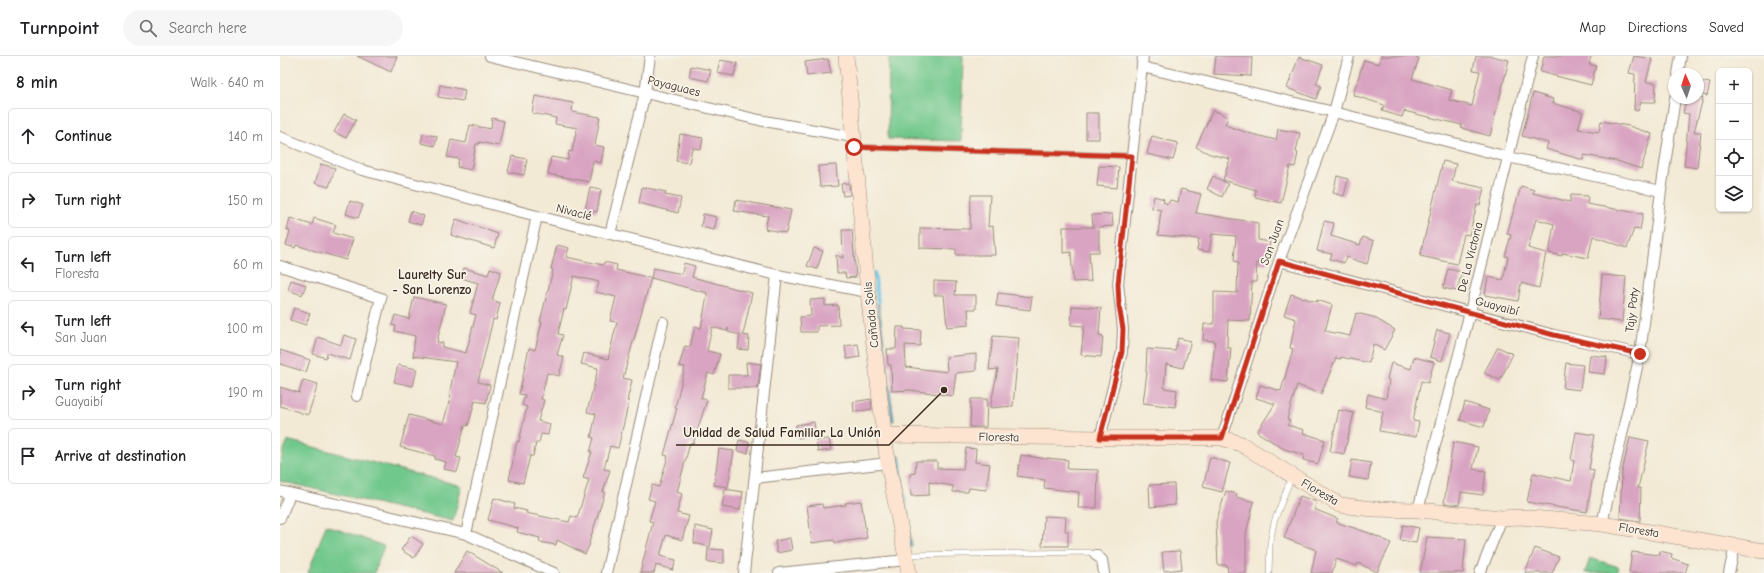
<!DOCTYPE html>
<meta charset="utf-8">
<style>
body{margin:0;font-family:"Comic Neue",sans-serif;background:#f6f6f6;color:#202124}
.controls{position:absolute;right:12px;top:12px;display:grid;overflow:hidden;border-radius:6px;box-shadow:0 1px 3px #0004}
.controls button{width:36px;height:36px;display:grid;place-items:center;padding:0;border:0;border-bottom:1px solid #e0e0e0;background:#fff;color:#202124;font:20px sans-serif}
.compass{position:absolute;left:1388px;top:12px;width:36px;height:36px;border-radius:50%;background:#fff;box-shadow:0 1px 3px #0004;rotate:357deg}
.stop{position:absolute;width:12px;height:12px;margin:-9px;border:3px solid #c8321e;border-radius:50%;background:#fff}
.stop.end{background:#c8321e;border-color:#fff;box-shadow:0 1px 4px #0008}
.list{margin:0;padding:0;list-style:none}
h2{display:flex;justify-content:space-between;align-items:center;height:52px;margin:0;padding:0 16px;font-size:17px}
h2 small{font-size:13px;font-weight:400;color:#757577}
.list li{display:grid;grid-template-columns:26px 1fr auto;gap:12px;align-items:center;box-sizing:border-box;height:56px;margin:0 8px 8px;padding:0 8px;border:1px solid #e0e0e0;border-radius:6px}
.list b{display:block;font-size:15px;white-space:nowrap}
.list p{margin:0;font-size:13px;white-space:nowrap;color:#757577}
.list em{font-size:13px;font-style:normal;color:#757577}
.icon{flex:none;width:22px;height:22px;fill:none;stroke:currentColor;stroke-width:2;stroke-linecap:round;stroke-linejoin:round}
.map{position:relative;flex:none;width:1484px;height:517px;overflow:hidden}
header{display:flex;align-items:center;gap:24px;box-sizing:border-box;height:56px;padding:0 20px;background:#fff;border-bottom:1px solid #e0e0e0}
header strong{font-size:19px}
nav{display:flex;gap:22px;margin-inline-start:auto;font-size:14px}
.search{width:280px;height:36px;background:#f6f6f6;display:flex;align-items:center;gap:10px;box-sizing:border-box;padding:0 14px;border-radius:22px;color:#757577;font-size:15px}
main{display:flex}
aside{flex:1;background:#fff}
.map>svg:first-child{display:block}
.green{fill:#71c88c;stroke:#567955}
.water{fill:#66c2e4;stroke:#507681}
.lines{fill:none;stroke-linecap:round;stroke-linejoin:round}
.stream{stroke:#66c2e4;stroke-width:4}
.building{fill:#d9a4c2}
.lane-casing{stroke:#978a7a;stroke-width:6}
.street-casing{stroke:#978a7a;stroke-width:12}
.secondary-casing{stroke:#978a7a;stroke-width:16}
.lane{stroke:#fff;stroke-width:5}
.street{stroke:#fff;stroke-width:10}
.secondary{stroke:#fde4d1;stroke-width:15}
.route{stroke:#c8321e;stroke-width:5}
.labels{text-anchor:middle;stroke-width:3.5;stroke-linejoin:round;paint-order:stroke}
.street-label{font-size:12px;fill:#3b2a1e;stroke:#f7f3e8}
.neighbourhood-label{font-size:13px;font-weight:bold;fill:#3b2a1e;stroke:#f7f3e8}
.leader{fill:none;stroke:#3b2a1e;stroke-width:1.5}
.callout-dot{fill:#3b2a1e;stroke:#f7f3e8;stroke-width:1.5}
.callout-label{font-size:13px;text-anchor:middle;font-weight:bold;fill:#3b2a1e;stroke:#f7f3e8;stroke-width:3.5;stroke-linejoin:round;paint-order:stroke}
</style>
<header>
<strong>Turnpoint</strong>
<div class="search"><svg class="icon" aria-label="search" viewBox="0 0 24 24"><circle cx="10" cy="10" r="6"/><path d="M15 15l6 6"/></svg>Search here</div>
<nav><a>Map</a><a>Directions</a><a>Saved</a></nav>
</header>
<main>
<aside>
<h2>8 min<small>Walk · 640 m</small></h2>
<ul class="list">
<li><svg class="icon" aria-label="ahead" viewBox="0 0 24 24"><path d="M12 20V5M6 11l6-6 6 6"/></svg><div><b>Continue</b></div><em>140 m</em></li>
<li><svg class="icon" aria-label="right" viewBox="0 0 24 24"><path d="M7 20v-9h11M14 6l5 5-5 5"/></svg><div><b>Turn right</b></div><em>150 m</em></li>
<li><svg class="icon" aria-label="left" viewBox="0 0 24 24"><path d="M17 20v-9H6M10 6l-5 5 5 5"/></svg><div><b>Turn left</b><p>Floresta</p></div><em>60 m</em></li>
<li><svg class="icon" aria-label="left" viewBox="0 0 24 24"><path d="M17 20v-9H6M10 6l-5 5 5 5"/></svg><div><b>Turn left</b><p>San Juan</p></div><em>100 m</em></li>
<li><svg class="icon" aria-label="right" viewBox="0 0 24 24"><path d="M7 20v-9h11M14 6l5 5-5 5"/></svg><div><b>Turn right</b><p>Guayaibí</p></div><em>190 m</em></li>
<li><svg class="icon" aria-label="arrive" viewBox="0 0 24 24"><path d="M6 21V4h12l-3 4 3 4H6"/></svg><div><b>Arrive at destination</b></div></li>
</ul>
</aside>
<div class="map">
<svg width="1484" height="517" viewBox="0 0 1484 517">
<rect width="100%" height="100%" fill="#f7f3e8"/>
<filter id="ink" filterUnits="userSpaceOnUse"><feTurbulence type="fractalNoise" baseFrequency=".025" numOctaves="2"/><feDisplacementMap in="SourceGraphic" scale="8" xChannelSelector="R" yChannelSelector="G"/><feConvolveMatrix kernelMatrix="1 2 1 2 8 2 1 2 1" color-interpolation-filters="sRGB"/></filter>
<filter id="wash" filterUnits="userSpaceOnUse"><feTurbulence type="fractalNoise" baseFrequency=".012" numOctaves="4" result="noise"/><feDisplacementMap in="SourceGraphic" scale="16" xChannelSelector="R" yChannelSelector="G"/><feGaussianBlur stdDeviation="0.9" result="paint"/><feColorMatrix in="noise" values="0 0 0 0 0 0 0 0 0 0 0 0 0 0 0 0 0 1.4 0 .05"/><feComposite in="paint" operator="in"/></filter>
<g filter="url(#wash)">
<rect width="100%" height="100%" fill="#f3ead5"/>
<!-- green -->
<path class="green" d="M609 0H683L681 85 608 83Z
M7 384 182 430 173 465 0 425V408Z
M46 469 104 490 94 517H28Z
M1310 502 1339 511 1337 517H1305Z"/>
<!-- water -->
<path class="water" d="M596 241H598L614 365H612Z
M617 400H620L632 491H630Z"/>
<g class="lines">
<!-- stream -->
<path class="stream" d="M594 217 598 246"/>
</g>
<g id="blocks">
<!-- building -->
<path class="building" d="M77 0H117L111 16Z
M936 0H972L971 20 934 18Z
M1101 0H1131L1139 2 1132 23 1172 34 1169 44 1192 50 1200 15 1193 14 1196 0H1211L1229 4 1210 80 1181 72 1182 69 1124 55 1122 61 1102 55 1104 49 1073 39 1084 4 1099 8Z
M1264 0H1311L1309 8 1316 10 1311 29 1260 16Z
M1354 0 1372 3 1366 26 1376 27 1375 46H1361L1358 55 1354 54 1355 18 1349 17Z
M1019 1 1043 9 1036 28 1041 30 1036 43 1007 32Z
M548 3 551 17 527 20 525 6Z
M440 4 457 7 454 20 437 17Z
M411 10 431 14 428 25 409 21Z
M1418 25 1430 27 1427 40 1418 38Z
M160 29 185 34 183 45 158 41Z
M1253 37 1273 43 1272 47 1303 56 1298 73 1319 76 1321 65 1349 70 1372 78 1361 113 1337 105 1304 99 1303 104 1266 93 1268 87 1242 80Z
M255 40 293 47 292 56 320 61 315 89 324 91 321 107 313 105 309 126 268 118 271 101 288 104 289 95 292 96 297 72 275 68 276 62 252 57Z
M1407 42H1423L1414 76H1421L1417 112 1404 110 1409 58 1403 57Z
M933 54 948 61 945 69 968 77 996 84 998 73 1020 77 1016 96 1018 97 1015 111 1010 110 1001 147 975 141 976 134 943 124 950 103 930 98 916 91Z
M806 57H819V83H806Z
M64 58 76 64 66 82 54 76Z
M212 62 224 65 219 90 199 86V88H196L191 114 177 111 179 103 167 101 171 84 186 87 190 69 211 73Z
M143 78 157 80 155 90 141 87Z
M400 78 423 82 421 93 412 92 409 107 396 105Z
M872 80 898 87 893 104 867 98Z
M232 100 247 103 244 119 228 116Z
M1163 105 1176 108 1172 125 1204 132 1200 149H1197L1189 179 1184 178 1177 208 1140 200Z
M41 108 55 112 49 131 35 127Z
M556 109 558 130 540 131 538 110Z
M819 110 839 111 837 132 817 130Z
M933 120 948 128 942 141 927 133Z
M1057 120 1068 123 1064 140 1053 137Z
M569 127 570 139 563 140 561 128Z
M1241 130 1254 134 1253 137 1290 146 1291 139 1308 140 1307 148 1363 158 1360 174 1354 173 1347 192 1313 180 1308 202 1282 197V200L1269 197 1274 168 1256 163 1248 192 1266 197 1259 232 1241 227 1238 245 1205 239 1208 221 1223 224 1228 201 1225 200 1231 179 1227 178Z
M310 131 321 133 317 156 305 154Z
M362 131 386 136 385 139 401 142 398 157 359 147Z
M901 133 921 138 916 157 978 167V184L990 186 987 208 977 207 976 226H972L970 265 948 264 947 292H951L948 326 931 324 935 285 923 284 924 268H934V236L957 237 958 206 954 205 956 180 932 178 929 196 917 194 919 183 878 179 881 154 872 152 874 140 884 143 883 146 888 148 890 144 898 146Z
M691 139H710L708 171 713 170 715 199H676V193L640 192V172L690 173Z
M456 144 511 154 506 177 485 173 488 160 454 155Z
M70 145 83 149 78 162 66 158Z
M131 155 144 160 141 169 128 165Z
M423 158 437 161 434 174 421 171Z
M832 158 833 170 819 171V196H809L811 225 793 226 791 196 783 197V171H813L812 159Z
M10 162 32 169 34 162 56 169 53 177 73 183 66 204 16 189 15 192 6 189 10 175 7 174Z
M176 163 218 178 214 192 171 179Z
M1044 165 1054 167 1051 180 1080 189 1083 181 1094 185 1087 208 1066 201 1064 207 1050 203 1052 198 1037 195Z
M562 174H572L576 221 566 222 565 217H557L556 199 563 202Z
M277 189 289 192 286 201 323 209 324 206 337 209 336 214 371 222 343 322 352 324 347 345H349L338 392 330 390 324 413 330 414 323 436H325L309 487 310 488 305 498 277 484 276 489 259 486 260 482 237 476 238 472 208 464 214 442 235 448 234 452 247 455 246 457 289 466 291 460 297 462 309 424 303 422 312 396H310L314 382 311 381 316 358 307 356 318 312 301 308 304 297 328 303 337 266 330 265 336 241 316 236 319 226 294 220 286 254 284 253 278 278 283 279 277 299 284 301 279 320 267 317 261 343 264 344 258 365 270 368 268 379 261 378 259 387H256L253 400H250L243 427 229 424 237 385 239 386 247 351 242 349 245 339 239 338 249 292 255 294 262 266H260L273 214 271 213Z
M534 192 543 195 537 213 527 210Z
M404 207 415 210 412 221 472 237 463 279 469 280 468 294 458 293 460 279 448 276V272L447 275 432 271 427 295 440 298 434 319 428 317 421 342 427 344 413 388 410 387 397 436 402 438 397 457 409 460 402 484 386 479 380 500 396 504 393 514 376 509 374 517H360L373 466 369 465 375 445 368 443 372 429 379 431 388 400 384 399 397 352H395L405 311 399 310 405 290 410 291 415 270 421 272 427 240V237L371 222 373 212 402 218Z
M184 212 208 219 210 212 221 216 212 244 220 247 216 264 213 263 198 326 210 329 206 347 195 345 188 370 185 369 176 401 181 402 177 416 164 413 166 406 155 403V400L120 391 129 359 163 368 171 339H169L176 306 133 300 135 280 115 275 116 270 112 269 115 259 129 263 134 241 166 248 157 286 163 287 162 291 186 297 196 259 190 257 198 227 181 222Z
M1168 213 1182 216 1177 235 1163 232Z
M1322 219 1346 221 1342 266 1318 263Z
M11 224 26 229 22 239 8 234Z
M654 225 676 226 675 239H696V253H688L689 269 667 271 664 239H654Z
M718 237 752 241 750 254 716 250Z
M1011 238 1037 246V244L1052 249 1045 275 1070 280 1076 257 1093 261 1115 274 1104 294 1093 288 1089 307 1061 301V303L1056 302 1041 338 1017 329 1007 363 1010 365 1007 369 1024 374 1023 377 1045 384 1038 408 1023 404 1024 399 1004 393 977 376 995 348 976 342 980 329 1001 335 1013 293 1010 292 1016 263 1004 259Z
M545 243V250L558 249 559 269 537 270V276H521L520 261 531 260 530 244Z
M792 250 821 252 819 279 823 280 821 301 801 299 804 270 791 269Z
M14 252 30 257 26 269 10 264Z
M617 271H624V273L641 274 640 290 625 289 626 311 667 316 666 301 696 298V315L676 317 673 340 630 334 612 335 611 309H608L607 293H616Z
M1157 274 1170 277 1162 305 1150 301Z
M64 279 76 283 70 304 47 297 46 302 33 298 38 281 61 289Z
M713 280 739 282 733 350 710 352 718 313 709 314Z
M898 282 911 285 903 312 886 308 884 332 897 334 895 351 863 347 867 316H866L867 293 895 295Z
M578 288 580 301 567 303 565 290Z
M1218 291 1233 298 1220 324 1204 317Z
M0 294 30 304 26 316 0 308Z
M1310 299 1327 301 1325 318 1308 316Z
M1134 301 1154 306 1148 327 1141 325 1133 365 1139 366 1136 381 1099 375 1103 356 1085 351 1088 338 1106 343 1109 324 1107 323 1111 307 1131 313Z
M466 306 481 308 478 332H448V319H467Z
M1286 307 1303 309 1300 334 1283 332Z
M118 309 137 313 133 330 114 326Z
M23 324 38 328 28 359 0 350V331L19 337Z
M591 343 592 353 574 356 573 346Z
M691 343H707L706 371H690Z
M1185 346 1209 354 1204 371 1180 364Z
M1059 354 1074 357 1064 398 1050 395Z
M534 366 536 379 518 382 516 369Z
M1296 376 1315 379 1309 413 1314 414 1307 456 1247 446 1253 417 1291 425 1294 405 1291 404Z
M1350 381 1369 385 1358 432H1361L1360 465 1340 462 1342 416Z
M549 383 551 394 538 396 536 384Z
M459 384 469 386 468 397 457 395Z
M1173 386 1198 391 1193 413 1206 415 1203 439 1181 436 1179 449 1164 447Z
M686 392 696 393 695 406 710 408 706 434 689 432 688 436H673V430L649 426V439L631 440 630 418 635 417 636 405H657V412L683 413Z
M439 393 454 395 448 431 434 429Z
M741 399 767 403V402L788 404 787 413 818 414 817 452H798L799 436 764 432 765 424 737 420Z
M930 401 950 407 942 436 923 431Z
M1072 404 1091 407 1088 424 1069 421Z
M894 428 895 449 870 451 869 429Z
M445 433 463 436 460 454 442 451Z
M946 435 957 438 956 441 974 446 966 477V517H948L947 509H938L936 466Z
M1020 440 1037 446 1034 453 1058 463 1056 466 1089 477 1111 487 1097 516 1078 507 1077 510 1056 503 1052 517H1031L1036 494 1004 482Z
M581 445 587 482 555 487 554 484 532 487 527 450 542 448 543 452 566 449 565 447Z
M764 460 786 461 785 475H788V490H762Z
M1123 469 1139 472 1136 487 1120 484Z
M415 470 433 474 430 491 414 487Z
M131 480 143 488 134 502 121 494Z
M1147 481 1186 483 1183 517H1140Z
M510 482 512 494 497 497 495 485Z
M1255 492 1279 501 1272 517H1245Z
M428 493 444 494V507L427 506Z
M187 495 223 517H174Z
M900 495 902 513 884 515 882 496Z
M1380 495 1392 498 1391 502 1408 508 1405 517H1349L1352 496 1380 499Z"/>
</g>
</g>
<g filter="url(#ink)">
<use href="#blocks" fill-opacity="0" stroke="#978a7a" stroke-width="1"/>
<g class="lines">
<!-- lane casing -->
<g class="lane-casing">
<path id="lane" d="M577 91 853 100
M628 499 809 496 816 499
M989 517 990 487 994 466 1011 422"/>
</g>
<!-- street casing -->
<g class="street-casing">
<path id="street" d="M210 0 479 64 573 81
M862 11 1054 56 1228 101 1381 135
M1398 18 1401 0
M0 81 82 114 257 160 497 219 588 236
M330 178 365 37 370 0
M999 205 1274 279 1360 298
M0 210 101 242 77 340
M820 382 842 296 843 273 838 228 863 0
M942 382 999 205 1054 56 1069 0
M475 422 608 407
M0 435 186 478 274 517
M1138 454 1190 256 1253 0
M0 462 10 438
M1322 468 1360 298 1381 135 1395 42
M186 478 257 160
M816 499 822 504 824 517
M326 517 383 266
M464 517 497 219
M499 517 626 504
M1200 517 1222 462
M1449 517 1455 489"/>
</g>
<!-- secondary casing -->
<g class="secondary-casing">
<path id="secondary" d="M566 0 588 236 604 379 608 407 629 517
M604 379 820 382H942L961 388 1060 449 1092 453 1138 454 1222 462 1240 461 1322 468 1484 495"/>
</g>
<!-- lane -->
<use href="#lane" class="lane"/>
<!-- street -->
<use href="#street" class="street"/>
<!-- secondary -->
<use href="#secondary" class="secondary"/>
</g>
</g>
<g class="lines" filter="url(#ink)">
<!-- route -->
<path class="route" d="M574 91 852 100 838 228 839 250 843 273 842 296 820 382H942L999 205 1274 279 1360 298"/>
</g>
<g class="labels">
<!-- street labels -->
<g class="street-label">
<text transform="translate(394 30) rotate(14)" y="4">Payaguaes</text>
<text transform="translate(294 156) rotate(14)" y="4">Nivaclé</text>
<text transform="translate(992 186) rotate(-70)" y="4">San Juan</text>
<text transform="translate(1190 201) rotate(-76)" y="4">De La Victoria</text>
<text transform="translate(1217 250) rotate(15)" y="4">Guayaibí</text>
<text transform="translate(1352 254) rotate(-83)" y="4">Tajy Poty</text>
<text transform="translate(591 259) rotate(-96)" y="4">Cañada Solis</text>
<text transform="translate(719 381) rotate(1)" y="4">Floresta</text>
<text transform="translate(1040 436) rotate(30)" y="4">Floresta</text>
<text transform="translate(1359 474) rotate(9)" y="4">Floresta</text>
</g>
<!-- neighbourhood labels -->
<g class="neighbourhood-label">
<text x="152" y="223">Laurelty Sur<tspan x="152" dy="15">- San Lorenzo</tspan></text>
</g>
</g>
<!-- callouts -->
<path class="leader" d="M664 334L609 389H396"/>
<circle class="callout-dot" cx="664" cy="334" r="4"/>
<g class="callout-label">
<text x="502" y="381">Unidad de Salud Familiar La Unión</text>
</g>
</svg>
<div class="controls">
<button>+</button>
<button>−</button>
<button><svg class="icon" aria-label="locate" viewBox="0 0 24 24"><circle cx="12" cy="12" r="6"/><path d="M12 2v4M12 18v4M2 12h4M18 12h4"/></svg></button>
<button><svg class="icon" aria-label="layers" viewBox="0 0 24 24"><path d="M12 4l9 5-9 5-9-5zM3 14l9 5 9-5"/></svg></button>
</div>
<svg class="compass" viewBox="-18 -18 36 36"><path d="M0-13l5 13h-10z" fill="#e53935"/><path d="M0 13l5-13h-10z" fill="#757577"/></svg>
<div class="stop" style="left:574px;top:91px"></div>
<div class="stop end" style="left:1360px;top:298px"></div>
</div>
</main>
